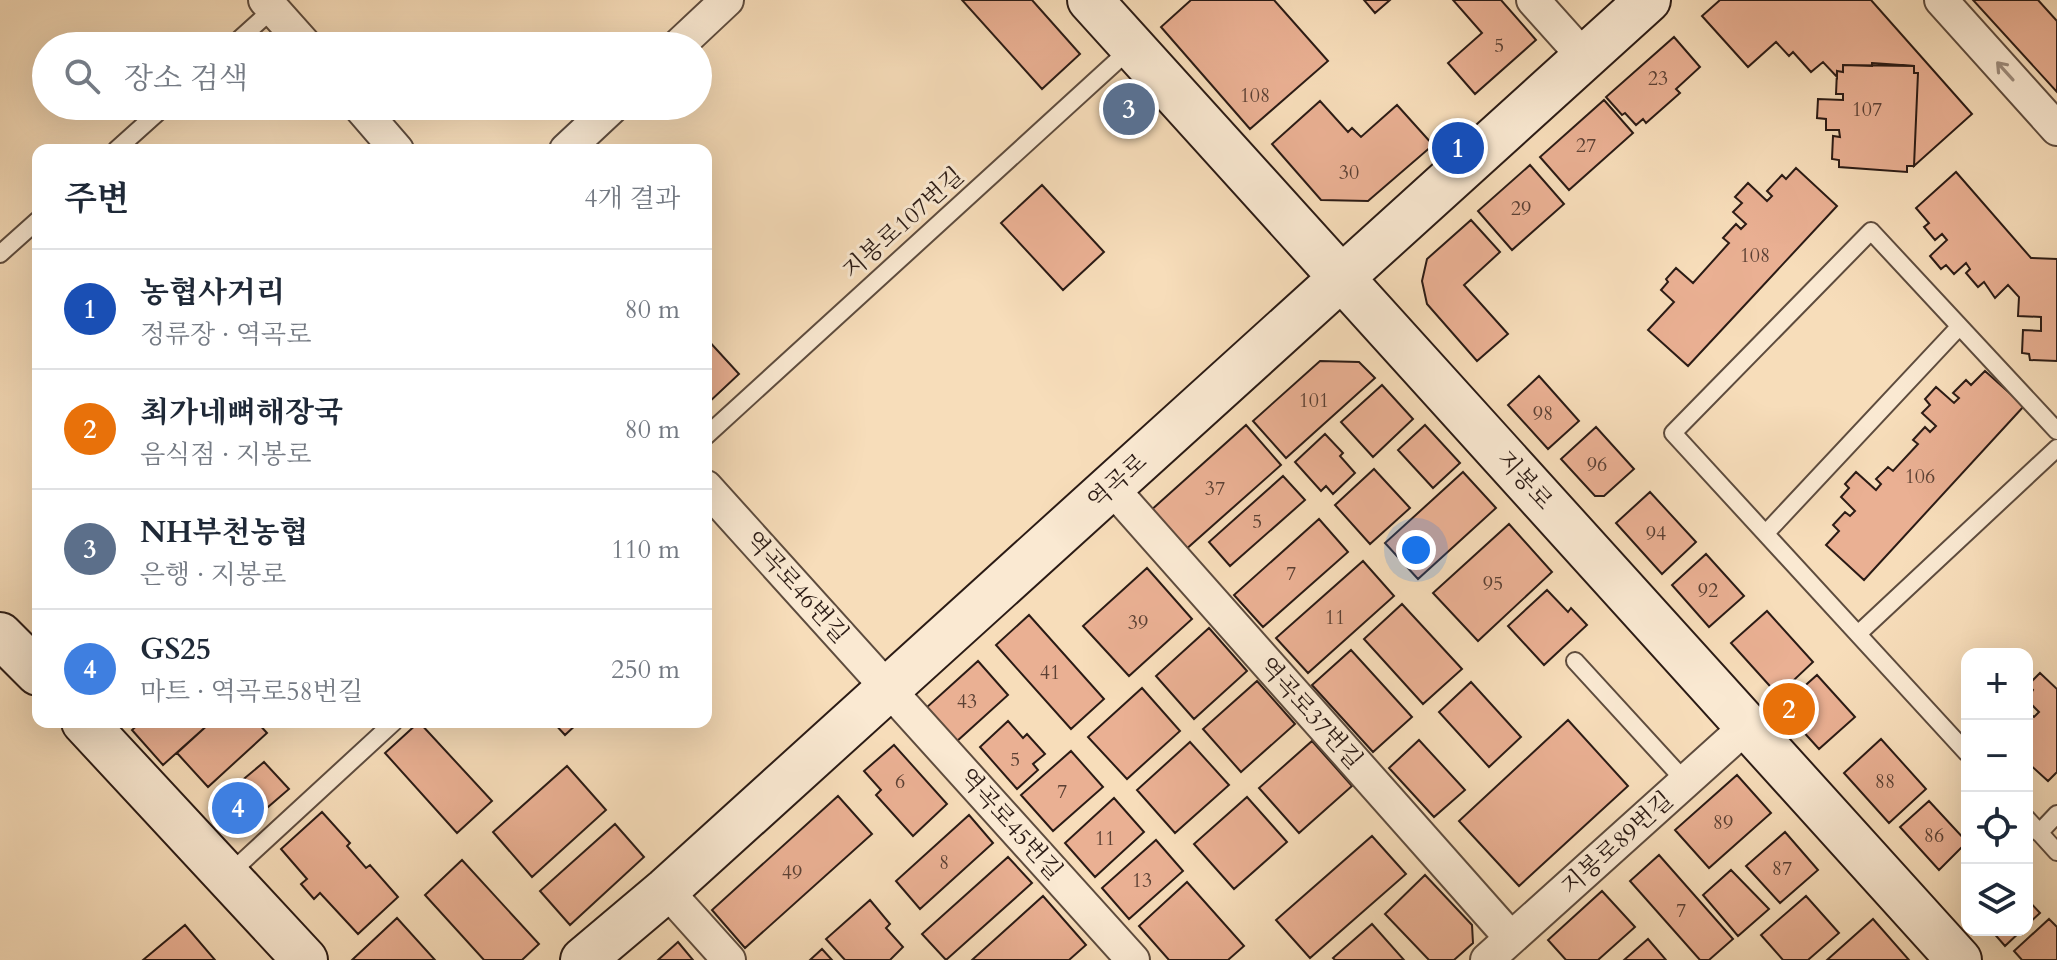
<!DOCTYPE html>
<html lang="ko">
<meta charset="utf-8">
<style>
body{margin:0;font-family:Cardo,"Noto Serif KR",serif;background:#f2f2f3;color:#1f2937}
.controls{position:absolute;right:24px;bottom:24px;display:grid;overflow:hidden;border-radius:16px;box-shadow:0 8px 32px #0002}
.controls button{width:72px;height:72px;display:grid;place-items:center;padding:0;border:0;border-bottom:2px solid #e0e1e3;background:#fff;color:#1f2937;font:40px sans-serif}
.you{position:absolute;left:1416px;top:550px;width:28px;height:28px;margin:-20px;border:6px solid #fff;border-radius:50%;background:#1a73e8;box-shadow:0 0 0 12px #1a73e833}
.badge{display:grid;place-items:center;width:52px;height:52px;border-radius:50%;background:#8f2418;color:#fff;font-size:26px;font-weight:700}
.pin{position:absolute;translate:-50% -50%;border:4px solid #fff;box-shadow:0 2px 8px #0006}
.list{margin:0;padding:0;list-style:none}
h2{display:flex;justify-content:space-between;align-items:center;height:104px;margin:0;padding:0 32px;font-size:34px}
h2 small{font-size:26px;font-weight:400;color:#747a83}
.list li{display:grid;grid-template-columns:52px 1fr auto;gap:24px;align-items:center;box-sizing:border-box;height:120px;padding:0 32px;border-top:2px solid #e0e1e3}
.list b{display:block;font-size:30px;white-space:nowrap}
.list p{margin:0;font-size:26px;white-space:nowrap;color:#747a83}
.list em{font-size:26px;font-style:normal;color:#747a83}
.icon{flex:none;width:44px;height:44px;fill:none;stroke:currentColor;stroke-width:2;stroke-linecap:round;stroke-linejoin:round}
.map{position:relative;flex:none;width:2057px;height:960px;overflow:hidden}
.search{position:absolute;background:#fff;box-shadow:0 8px 32px #0002;left:32px;top:32px;width:680px;height:88px;display:flex;align-items:center;gap:20px;box-sizing:border-box;padding:0 28px;border-radius:44px;color:#747a83;font-size:30px}
.panel{position:absolute;background:#fff;box-shadow:0 8px 32px #0002;left:32px;top:144px;width:680px;height:584px;border-radius:16px}
.map>svg:first-child{display:block}
.building{fill:#eab093;stroke:#2b1b15;stroke-width:2}
.lines{fill:none;stroke-linecap:round;stroke-linejoin:round}
.lane-casing{stroke:#5e4c3e;stroke-width:20}
.street-casing{stroke:#5e4c3e;stroke-width:36}
.secondary-casing{stroke:#2b1b15;stroke-width:48}
.lane{stroke:#fae9d2;stroke-width:16}
.street{stroke:#fae9d2;stroke-width:32}
.secondary{stroke:#fae9d2;stroke-width:44}
.oneway{stroke:#9d8c7d}
.labels{text-anchor:middle;stroke-width:6;stroke-linejoin:round;paint-order:stroke}
.number-label{font-size:20px;fill:#5b4034}
.street-label{font-size:24px;fill:#2b1b15;stroke:#fae9d2}
</style>
<div class="map">
<svg width="2057" height="960" viewBox="0 0 2057 960">
<rect width="100%" height="100%" fill="#f7ddba"/>
<filter id="stains"><feTurbulence type="fractalNoise" baseFrequency=".0025" numOctaves="4"/><feColorMatrix values="0 0 0 0 .2 0 0 0 0 .09 0 0 0 0 .02 0 0 0 .5 -.17"/></filter>
<radialGradient id="worn" r=".72"><stop offset=".6" stop-color="#630" stop-opacity="0"/><stop offset="1" stop-color="#630" stop-opacity=".3"/></radialGradient>
<!-- building -->
<path class="building" d="M962 0H1032L1080 54 1042 89Z
M1191 0H1274L1328 61 1250 129 1161 27Z
M1364 0H1390L1375 13Z
M1453 0H1501L1536 40 1475 94 1448 63 1482 33Z
M1720 0H1871L1972 114 1914 166 1918 73H1914V66L1843 65V72L1837 71V77L1823 62 1811 72 1793 52 1789 56 1776 42 1748 67 1702 16Z
M1973 0H2038L2057 21V92Z
M1674 37 1700 67 1676 89 1680 93 1646 123 1643 119 1636 125 1625 113 1622 115 1606 97Z
M1872 63 1914 66V73H1918L1914 166H1907V172L1839 167V160L1832 159 1833 136 1840 137 1839 130H1826V119L1817 118 1818 99 1843 100V94H1836L1837 71 1843 72V65L1872 66Z
M1604 100 1633 133 1569 190 1540 157Z
M1320 101 1348 132 1352 128 1361 137 1397 105 1433 145 1368 201 1321 200 1272 144Z
M1530 165 1564 204 1512 250 1478 211Z
M1796 168 1837 206 1688 366 1648 330 1674 302 1661 290 1668 282 1666 279 1676 268 1693 283 1729 243 1723 238 1736 224 1741 229 1746 224 1733 212 1742 203 1735 197 1748 183 1767 201 1772 196 1767 191 1782 175 1786 179Z
M1956 172 2031 258 2057 259V361L2030 360 2029 354 2022 353 2023 330 2041 331V317L2018 316 2019 297 2008 285 1995 298 1984 282 1978 287 1966 273 1970 269 1966 263 1954 274 1946 265 1941 269 1930 256 1947 240 1942 234 1935 240 1924 227 1929 223 1916 208Z
M1042 185 1104 252 1063 290 1001 223Z
M1471 220 1500 252 1464 285 1508 334 1477 361 1427 304 1422 281 1427 259Z
M706 338 739 374 706 405Z
M1320 361 1359 362 1375 378 1286 458 1253 421Z
M1985 371 2024 406 1864 580 1826 545 1839 531 1833 525 1845 512 1850 516 1855 511 1841 497 1849 488 1845 484 1856 472 1876 490 1881 484 1876 479 1888 467 1893 471 1918 444 1913 440 1925 427 1930 432 1936 426 1922 413 1930 405 1925 399 1936 387 1954 403 1959 398 1953 393 1966 380 1971 385Z
M1539 376 1579 421 1548 449 1508 405Z
M1382 385 1413 419 1373 457 1341 422Z
M1246 425 1281 465 1184 551 1149 512Z
M1425 425 1460 463 1433 488 1398 450Z
M1596 427 1634 469 1604 496H1595L1561 459Z
M1325 434 1343 453 1340 456 1355 473 1333 494 1326 486 1321 491 1295 462Z
M1374 469 1410 508 1370 544 1335 505Z
M1463 472 1496 508 1418 579 1385 543Z
M1283 476 1305 500 1230 566 1209 542Z
M1650 492 1696 542 1662 574 1616 523Z
M1319 519 1348 552 1263 627 1234 595Z
M1509 524 1552 572 1478 641 1433 593Z
M1706 554 1744 596 1709 627 1672 585Z
M1363 561 1394 596 1308 673 1276 638Z
M1147 568 1192 619 1129 676 1083 626Z
M1547 590 1568 612 1571 608 1587 625 1544 665 1508 626Z
M1402 604 1462 669 1423 704 1364 639Z
M1767 611 1813 662 1778 695 1731 643Z
M1029 615 1104 699 1071 729 996 645Z
M1209 628 1247 671 1194 719 1156 676Z
M1351 650 1412 717 1373 752 1312 685Z
M978 661 1008 695 956 742 926 708Z
M2040 673 2057 689V772L2048 781 2027 762V715L2029 713 2034 717 2039 712 2027 700 2033 690 2028 685Z
M1817 675 1855 717 1819 749 1781 707Z
M1257 681 1295 724 1241 772 1203 729Z
M1471 682 1521 737 1489 767 1439 712Z
M1142 688 1180 731 1127 779 1088 737Z
M1568 720 1628 786 1519 886 1459 821Z
M1008 721 1023 738 1027 734 1045 754 1033 764 1038 770 1017 789 980 747Z
M141 722H211L163 765 132 730Z
M211 722H257L267 733 208 787 177 753Z
M419 722 492 801 457 833 385 753Z
M553 722H579L565 735Z
M1881 739 1926 789 1889 823 1844 773Z
M1419 740 1465 790 1434 817 1389 768Z
M1312 741 1352 786 1299 833 1259 788Z
M1190 742 1229 785 1175 833 1137 790Z
M894 745 947 804 913 836 876 795 881 790 864 771Z
M1071 751 1103 787 1053 831 1021 795Z
M264 762 289 789 239 832 215 803Z
M567 766 606 810 532 877 493 832Z
M1737 775 1771 813 1709 868 1675 830Z
M838 796 872 834 745 948 712 910Z
M1247 797 1287 842 1234 889 1194 844Z
M1114 798 1144 832 1095 877 1065 843Z
M1929 801 1967 842 1939 870 1900 827Z
M322 812 350 843 347 846 366 868 370 865 398 897 358 934 320 893 314 899 301 884 307 879 281 849Z
M969 815 993 843 920 909 896 881Z
M615 824 644 857 570 925 540 891Z
M1785 832 1818 870 1780 903 1746 866Z
M1372 836 1406 874 1310 958 1276 920Z
M1156 840 1183 871 1129 919 1102 888Z
M1659 855 1733 939 1709 960H1700L1630 881Z
M1008 857 1032 883 946 960 922 934Z
M462 860 539 944 522 960H484L425 895Z
M1731 870 1769 909 1738 936 1703 895Z
M1425 875 1472 925 1473 943 1454 960H1429L1385 914Z
M1187 882 1244 946 1228 960H1169L1139 926Z
M1602 891 1635 927 1598 960H1566L1548 940Z
M1043 896 1086 945 1069 960H972Z
M1806 896 1839 933 1808 960H1783L1761 935Z
M2027 899 2040 913 2027 925Z
M870 900 890 924 886 928 903 947 890 960H845L826 939Z
M397 918 435 960H352Z
M1873 919 1909 960H1827Z
M2049 919 2057 927V960H2022L2014 951Z
M1372 924 1404 960H1335L1333 958Z
M185 925 215 960H143Z
M1991 930H2022L2005 946Z
M1648 939 1666 960H1624Z
M678 942 693 960H658Z
M822 949 832 960H810Z"/>
<g class="lines">
<!-- lane casing -->
<g class="lane-casing">
<path id="lane" d="M232 46 275 7
M116 150 165 106
M0 254 38 220
M706 436 1130 49
M1766 533 1959 327
M1858 634 2057 448
M1575 661 1685 781
M1967 753 1673 433 1871 231 2057 431
M2027 819 2057 852
M2039 833 2057 814
M229 874 394 722"/>
</g>
<!-- street casing -->
<g class="street-casing">
<path id="street" d="M265 0 306 46
M1533 0 1585 58
M1941 0 2057 129
M678 46 727 0
M359 106 397 150
M566 150 613 106
M706 487 1133 960
M1111 487 1511 938
M666 890 729 960
M1487 960 1747 726"/>
</g>
<!-- secondary casing -->
<g class="secondary-casing">
<path id="secondary" d="M1090 0 1959 960
M0 635 38 673
M84 722 305 960
M583 960 666 890 1648 0"/>
</g>
<!-- lane -->
<use href="#lane" class="lane"/>
<!-- street -->
<use href="#street" class="street"/>
<!-- secondary -->
<use href="#secondary" class="secondary"/>
</g>
<!-- one-way arrows -->
<defs><path id="oneway-shaft" d="M-6 0H5M1.5-3L5.5 0L1.5 3" fill="none" stroke-width="1.6" stroke-linecap="round" stroke-linejoin="round" transform="scale(2)"/></defs>
<use class="oneway" href="#oneway-shaft" transform="translate(2005 71) rotate(-132)"/>
<g class="labels">
<!-- number labels -->
<g class="number-label">
<text x="1499" y="52">5</text>
<text x="1658" y="85">23</text>
<text x="1255" y="102">108</text>
<text x="1867" y="116">107</text>
<text x="1586" y="152">27</text>
<text x="1349" y="179">30</text>
<text x="1521" y="215">29</text>
<text x="1755" y="262">108</text>
<text x="1314" y="407">101</text>
<text x="1543" y="420">98</text>
<text x="1597" y="471">96</text>
<text x="1920" y="483">106</text>
<text x="1215" y="495">37</text>
<text x="1257" y="528">5</text>
<text x="1656" y="540">94</text>
<text x="1291" y="580">7</text>
<text x="1493" y="590">95</text>
<text x="1708" y="597">92</text>
<text x="1335" y="624">11</text>
<text x="1138" y="629">39</text>
<text x="1050" y="679">41</text>
<text x="967" y="708">43</text>
<text x="1015" y="766">5</text>
<text x="900" y="788">6</text>
<text x="1885" y="788">88</text>
<text x="1062" y="798">7</text>
<text x="1723" y="829">89</text>
<text x="1934" y="842">86</text>
<text x="1105" y="845">11</text>
<text x="944" y="869">8</text>
<text x="1782" y="875">87</text>
<text x="792" y="879">49</text>
<text x="1142" y="887">13</text>
<text x="1681" y="917">7</text>
</g>
<!-- street labels -->
<g class="street-label">
<text transform="translate(903 223) rotate(-42)" y="8">지봉로107번길</text>
<text transform="translate(1525 480) rotate(48)" y="8">지봉로</text>
<text transform="translate(1117 481) rotate(-42)" y="8">역곡로</text>
<text transform="translate(797 587) rotate(48)" y="8">역곡로46번길</text>
<text transform="translate(1311 713) rotate(48)" y="8">역곡로37번길</text>
<text transform="translate(1011 824) rotate(48)" y="8">역곡로45번길</text>
<text transform="translate(1617 843) rotate(-42)" y="8">지봉로89번길</text>
</g>
</g>
<rect width="100%" height="100%" filter="url(#stains)"/>
<rect width="100%" height="100%" fill="url(#worn)"/>
</svg>
<div class="controls">
<button>+</button>
<button>−</button>
<button><svg class="icon" aria-label="locate" viewBox="0 0 24 24"><circle cx="12" cy="12" r="6"/><path d="M12 2v4M12 18v4M2 12h4M18 12h4"/></svg></button>
<button><svg class="icon" aria-label="layers" viewBox="0 0 24 24"><path d="M12 4l9 5-9 5-9-5zM3 14l9 5 9-5"/></svg></button>
</div>
<div class="you"></div>
<div class="pin badge" style="left:1458px;top:148px;background:#1a4fb4">1</div>
<div class="pin badge" style="left:1789px;top:709px;background:#e8710a">2</div>
<div class="pin badge" style="left:1129px;top:109px;background:#5c6f8a">3</div>
<div class="pin badge" style="left:238px;top:808px;background:#3f7fe0">4</div>
<div class="search"><svg class="icon" aria-label="search" viewBox="0 0 24 24"><circle cx="10" cy="10" r="6"/><path d="M15 15l6 6"/></svg>장소 검색</div>
<section class="panel">
<h2>주변<small>4개 결과</small></h2>
<ul class="list">
<li><span class="badge" style="background:#1a4fb4">1</span><div><b>농협사거리</b><p>정류장 · 역곡로</p></div><em>80 m</em></li>
<li><span class="badge" style="background:#e8710a">2</span><div><b>최가네뼈해장국</b><p>음식점 · 지봉로</p></div><em>80 m</em></li>
<li><span class="badge" style="background:#5c6f8a">3</span><div><b>NH부천농협</b><p>은행 · 지봉로</p></div><em>110 m</em></li>
<li><span class="badge" style="background:#3f7fe0">4</span><div><b>GS25</b><p>마트 · 역곡로58번길</p></div><em>250 m</em></li>
</ul>
</section>
</div>
